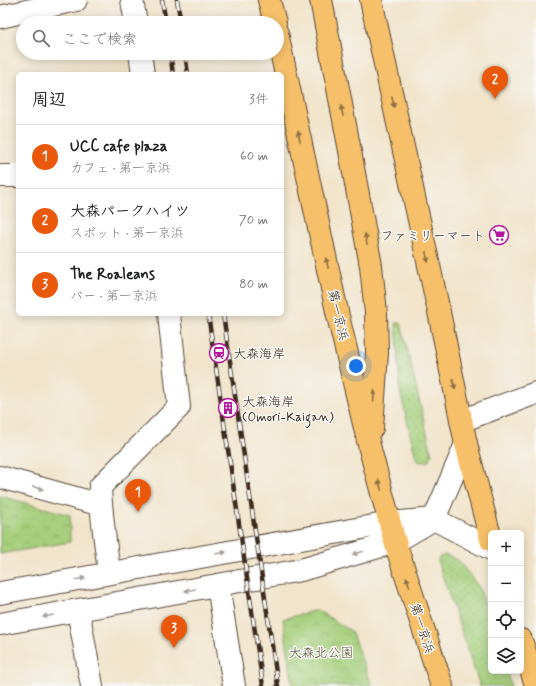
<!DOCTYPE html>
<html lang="ja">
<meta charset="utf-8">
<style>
body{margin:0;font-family:Mynerve,"Klee One",sans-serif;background:#f2f2f2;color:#202124}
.controls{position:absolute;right:12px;bottom:12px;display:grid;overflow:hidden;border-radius:6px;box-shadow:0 2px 10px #0003}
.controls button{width:36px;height:36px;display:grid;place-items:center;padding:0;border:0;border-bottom:1px solid #e0e0e0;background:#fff;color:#202124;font:20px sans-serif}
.you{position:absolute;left:356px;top:366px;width:14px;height:14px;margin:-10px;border:3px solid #fff;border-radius:50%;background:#1a73e8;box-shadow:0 0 0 6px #1a73e833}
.badge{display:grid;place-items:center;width:26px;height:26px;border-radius:50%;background:#ea580c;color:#fff;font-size:13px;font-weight:700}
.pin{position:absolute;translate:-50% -33px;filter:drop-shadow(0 1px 2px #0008)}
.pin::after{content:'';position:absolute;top:21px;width:14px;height:12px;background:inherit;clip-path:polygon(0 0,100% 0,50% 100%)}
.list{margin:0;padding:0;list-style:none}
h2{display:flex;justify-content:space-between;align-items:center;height:52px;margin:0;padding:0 16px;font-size:17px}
h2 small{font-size:13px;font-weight:400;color:#757577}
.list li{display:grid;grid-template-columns:26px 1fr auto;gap:12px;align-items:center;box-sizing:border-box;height:64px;padding:0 16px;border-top:1px solid #e0e0e0}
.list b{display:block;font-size:15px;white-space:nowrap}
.list p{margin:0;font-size:13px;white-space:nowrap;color:#757577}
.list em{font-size:13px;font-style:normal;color:#757577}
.icon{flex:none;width:22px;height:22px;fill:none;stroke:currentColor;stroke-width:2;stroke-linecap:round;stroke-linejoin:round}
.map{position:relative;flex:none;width:536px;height:686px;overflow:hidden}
.search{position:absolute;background:#fff;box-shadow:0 2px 10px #0003;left:16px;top:16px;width:268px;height:44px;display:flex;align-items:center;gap:10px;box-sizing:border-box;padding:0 14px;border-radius:22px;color:#757577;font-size:15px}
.panel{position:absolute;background:#fff;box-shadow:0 2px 10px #0003;left:16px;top:72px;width:268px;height:244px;border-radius:6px}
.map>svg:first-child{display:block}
.grass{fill:url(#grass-dots);stroke:#707c4c}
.park{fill:url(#park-crowns);stroke:#707c4c}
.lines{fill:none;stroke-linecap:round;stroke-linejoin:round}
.minor-casing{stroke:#564638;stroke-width:24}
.highway-casing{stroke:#564638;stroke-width:24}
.minor{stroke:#fff;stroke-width:22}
.highway{stroke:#f6c06b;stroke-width:22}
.rail-casing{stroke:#3b2a1e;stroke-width:4.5}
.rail{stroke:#f6f6f2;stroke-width:3;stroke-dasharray:9;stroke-linecap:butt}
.oneway{fill:#8f6e41}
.oneway2{fill:#a79f9a}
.labels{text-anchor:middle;stroke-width:3;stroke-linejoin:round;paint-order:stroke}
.poi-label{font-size:13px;fill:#3b2a1e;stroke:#f6f6f2;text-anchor:start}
.street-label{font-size:13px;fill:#3b2a1e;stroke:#f6f6f2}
.park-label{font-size:13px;fill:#565335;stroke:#f6f6f2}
</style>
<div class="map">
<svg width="536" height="686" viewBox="0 0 536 686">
<defs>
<pattern id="grass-dots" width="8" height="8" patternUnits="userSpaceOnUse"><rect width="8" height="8" fill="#a5cf7b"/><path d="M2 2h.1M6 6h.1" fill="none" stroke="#8fb26a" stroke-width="1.8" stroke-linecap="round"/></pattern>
<pattern id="park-crowns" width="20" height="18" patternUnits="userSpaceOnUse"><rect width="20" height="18" fill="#a5cf7b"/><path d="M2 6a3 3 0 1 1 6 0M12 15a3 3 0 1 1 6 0" fill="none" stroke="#8fb26a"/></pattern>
</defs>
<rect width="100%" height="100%" fill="#f6f6f2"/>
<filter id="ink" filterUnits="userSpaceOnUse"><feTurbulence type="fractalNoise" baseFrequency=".025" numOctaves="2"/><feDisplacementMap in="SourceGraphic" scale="8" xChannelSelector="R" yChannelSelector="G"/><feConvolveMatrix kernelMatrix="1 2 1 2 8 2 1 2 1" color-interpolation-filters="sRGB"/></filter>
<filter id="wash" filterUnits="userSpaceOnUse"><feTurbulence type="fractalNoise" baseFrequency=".012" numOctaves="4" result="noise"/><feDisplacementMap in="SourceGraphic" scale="16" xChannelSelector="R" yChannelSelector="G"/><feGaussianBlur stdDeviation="0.9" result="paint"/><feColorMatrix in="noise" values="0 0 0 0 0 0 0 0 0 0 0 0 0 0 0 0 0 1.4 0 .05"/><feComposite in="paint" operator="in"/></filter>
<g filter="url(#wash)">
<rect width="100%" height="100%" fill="#f1e4ca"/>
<!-- grass -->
<path class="grass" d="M396 323H401L432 454 428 462H419L416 459 400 391Z
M445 555 458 560 479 587 491 624V671H506L511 686H480L438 563V560L439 557Z"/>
<!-- park -->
<path class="park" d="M0 496 70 515V542L0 554Z
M317 610 351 631 372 686H293L283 619Z"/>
</g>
<g filter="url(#ink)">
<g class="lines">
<!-- minor casing -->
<g class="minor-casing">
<path id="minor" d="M132 0 136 23
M0 17 76 0
M140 53 143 74
M0 176H18
M461 421 536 393
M0 477 101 505
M109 573C106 545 101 516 100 487L179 407 169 314
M218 585 234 686
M0 593 390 523 434 519 491 549
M78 610 92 686
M0 624 301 570 395 542 434 519 466 444"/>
</g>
<!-- highway casing -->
<g class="highway-casing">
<path id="highway" d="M269 0 275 23
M321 0 350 151 371 266 376 313 377 353 372 428
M371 0 438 307 466 444 491 540
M277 33 338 316 370 449 395 542 442 686
M521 640 536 685"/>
</g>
<!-- minor -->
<use href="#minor" class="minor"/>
<!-- highway -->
<use href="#highway" class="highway"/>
<!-- rail casing -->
<g class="rail-casing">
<path id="rail" d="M162 0 166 23
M177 0 181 23
M170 53 173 74
M185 53 188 74
M208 314 263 686
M223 314 278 686"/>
</g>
<!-- rail -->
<use href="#rail" class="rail"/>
</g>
<!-- one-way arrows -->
<defs><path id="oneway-solid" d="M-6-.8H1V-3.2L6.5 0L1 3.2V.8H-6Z"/></defs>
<g class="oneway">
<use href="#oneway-solid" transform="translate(393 102) rotate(78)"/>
<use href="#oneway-solid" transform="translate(342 111) rotate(-101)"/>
<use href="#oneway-solid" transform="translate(299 136) rotate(-102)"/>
<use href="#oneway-solid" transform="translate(366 239) rotate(-100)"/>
<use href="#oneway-solid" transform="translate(427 257) rotate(78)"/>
<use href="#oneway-solid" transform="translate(327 263) rotate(-102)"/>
<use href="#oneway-solid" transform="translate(454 384) rotate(79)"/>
<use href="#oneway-solid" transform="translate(374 396) rotate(-86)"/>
<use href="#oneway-solid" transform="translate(380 485) rotate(-105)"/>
<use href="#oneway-solid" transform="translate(408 582) rotate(-108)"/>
</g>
<g class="oneway2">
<use href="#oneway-solid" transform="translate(38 488) rotate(15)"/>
<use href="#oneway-solid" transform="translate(221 553) rotate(-10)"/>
<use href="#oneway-solid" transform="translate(358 553) rotate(163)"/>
<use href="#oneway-solid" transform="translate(80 579) rotate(-10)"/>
<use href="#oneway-solid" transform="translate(190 590) rotate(170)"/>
<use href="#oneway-solid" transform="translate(48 616) rotate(170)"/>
</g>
</g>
<!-- icons -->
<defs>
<g id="supermarket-ring" transform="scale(1)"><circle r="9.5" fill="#f6f6f2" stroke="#b5179e" stroke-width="1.5"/><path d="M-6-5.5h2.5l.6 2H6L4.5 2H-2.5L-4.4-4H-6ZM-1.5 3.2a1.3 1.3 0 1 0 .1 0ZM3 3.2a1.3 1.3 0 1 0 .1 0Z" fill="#b5179e"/></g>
<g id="station-ring" transform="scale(1)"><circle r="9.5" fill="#f6f6f2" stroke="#b5179e" stroke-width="1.5"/><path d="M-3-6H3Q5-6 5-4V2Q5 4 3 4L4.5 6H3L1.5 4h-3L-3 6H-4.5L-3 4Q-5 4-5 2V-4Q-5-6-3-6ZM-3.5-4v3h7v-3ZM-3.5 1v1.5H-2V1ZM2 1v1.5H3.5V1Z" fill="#b5179e"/></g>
<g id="building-ring" transform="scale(1)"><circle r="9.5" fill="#f6f6f2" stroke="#b5179e" stroke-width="1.5"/><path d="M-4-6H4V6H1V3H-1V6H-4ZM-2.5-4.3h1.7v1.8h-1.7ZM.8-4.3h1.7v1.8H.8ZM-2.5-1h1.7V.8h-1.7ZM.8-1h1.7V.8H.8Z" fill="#b5179e"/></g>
</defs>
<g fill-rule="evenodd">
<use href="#supermarket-ring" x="499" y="235"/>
<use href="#station-ring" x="219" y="353"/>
<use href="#building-ring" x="228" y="408"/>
</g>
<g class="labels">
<!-- poi labels -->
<g class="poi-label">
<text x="485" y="240" text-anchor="end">ファミリーマート</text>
<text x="233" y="358">大森海岸</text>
<text x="242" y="406">大森海岸<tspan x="242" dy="15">(Omori-Kaigan)</tspan></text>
</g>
<!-- street labels -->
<g class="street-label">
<text transform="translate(339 315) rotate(77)" y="5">第一京浜</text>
<text transform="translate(423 628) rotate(72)" y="5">第一京浜</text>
</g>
<!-- park labels -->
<g class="park-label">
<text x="321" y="657">大森北公園</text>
</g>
</g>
</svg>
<div class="controls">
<button>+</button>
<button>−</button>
<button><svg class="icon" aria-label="locate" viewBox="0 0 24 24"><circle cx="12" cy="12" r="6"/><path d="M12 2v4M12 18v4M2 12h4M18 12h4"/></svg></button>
<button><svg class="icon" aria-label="layers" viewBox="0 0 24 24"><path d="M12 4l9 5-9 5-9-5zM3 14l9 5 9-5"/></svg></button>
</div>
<div class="you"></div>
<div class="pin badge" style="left:138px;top:512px">1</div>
<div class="pin badge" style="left:495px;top:99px">2</div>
<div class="pin badge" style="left:174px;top:648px">3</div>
<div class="search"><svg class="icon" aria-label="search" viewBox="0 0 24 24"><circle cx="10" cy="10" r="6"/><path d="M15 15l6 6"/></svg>ここで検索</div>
<section class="panel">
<h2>周辺<small>3件</small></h2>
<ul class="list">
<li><span class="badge">1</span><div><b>UCC cafe plaza</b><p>カフェ · 第一京浜</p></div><em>60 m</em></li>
<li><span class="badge">2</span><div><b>大森パークハイツ</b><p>スポット · 第一京浜</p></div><em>70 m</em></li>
<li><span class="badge">3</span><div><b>The Roaleans</b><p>バー · 第一京浜</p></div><em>80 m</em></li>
</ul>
</section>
</div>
